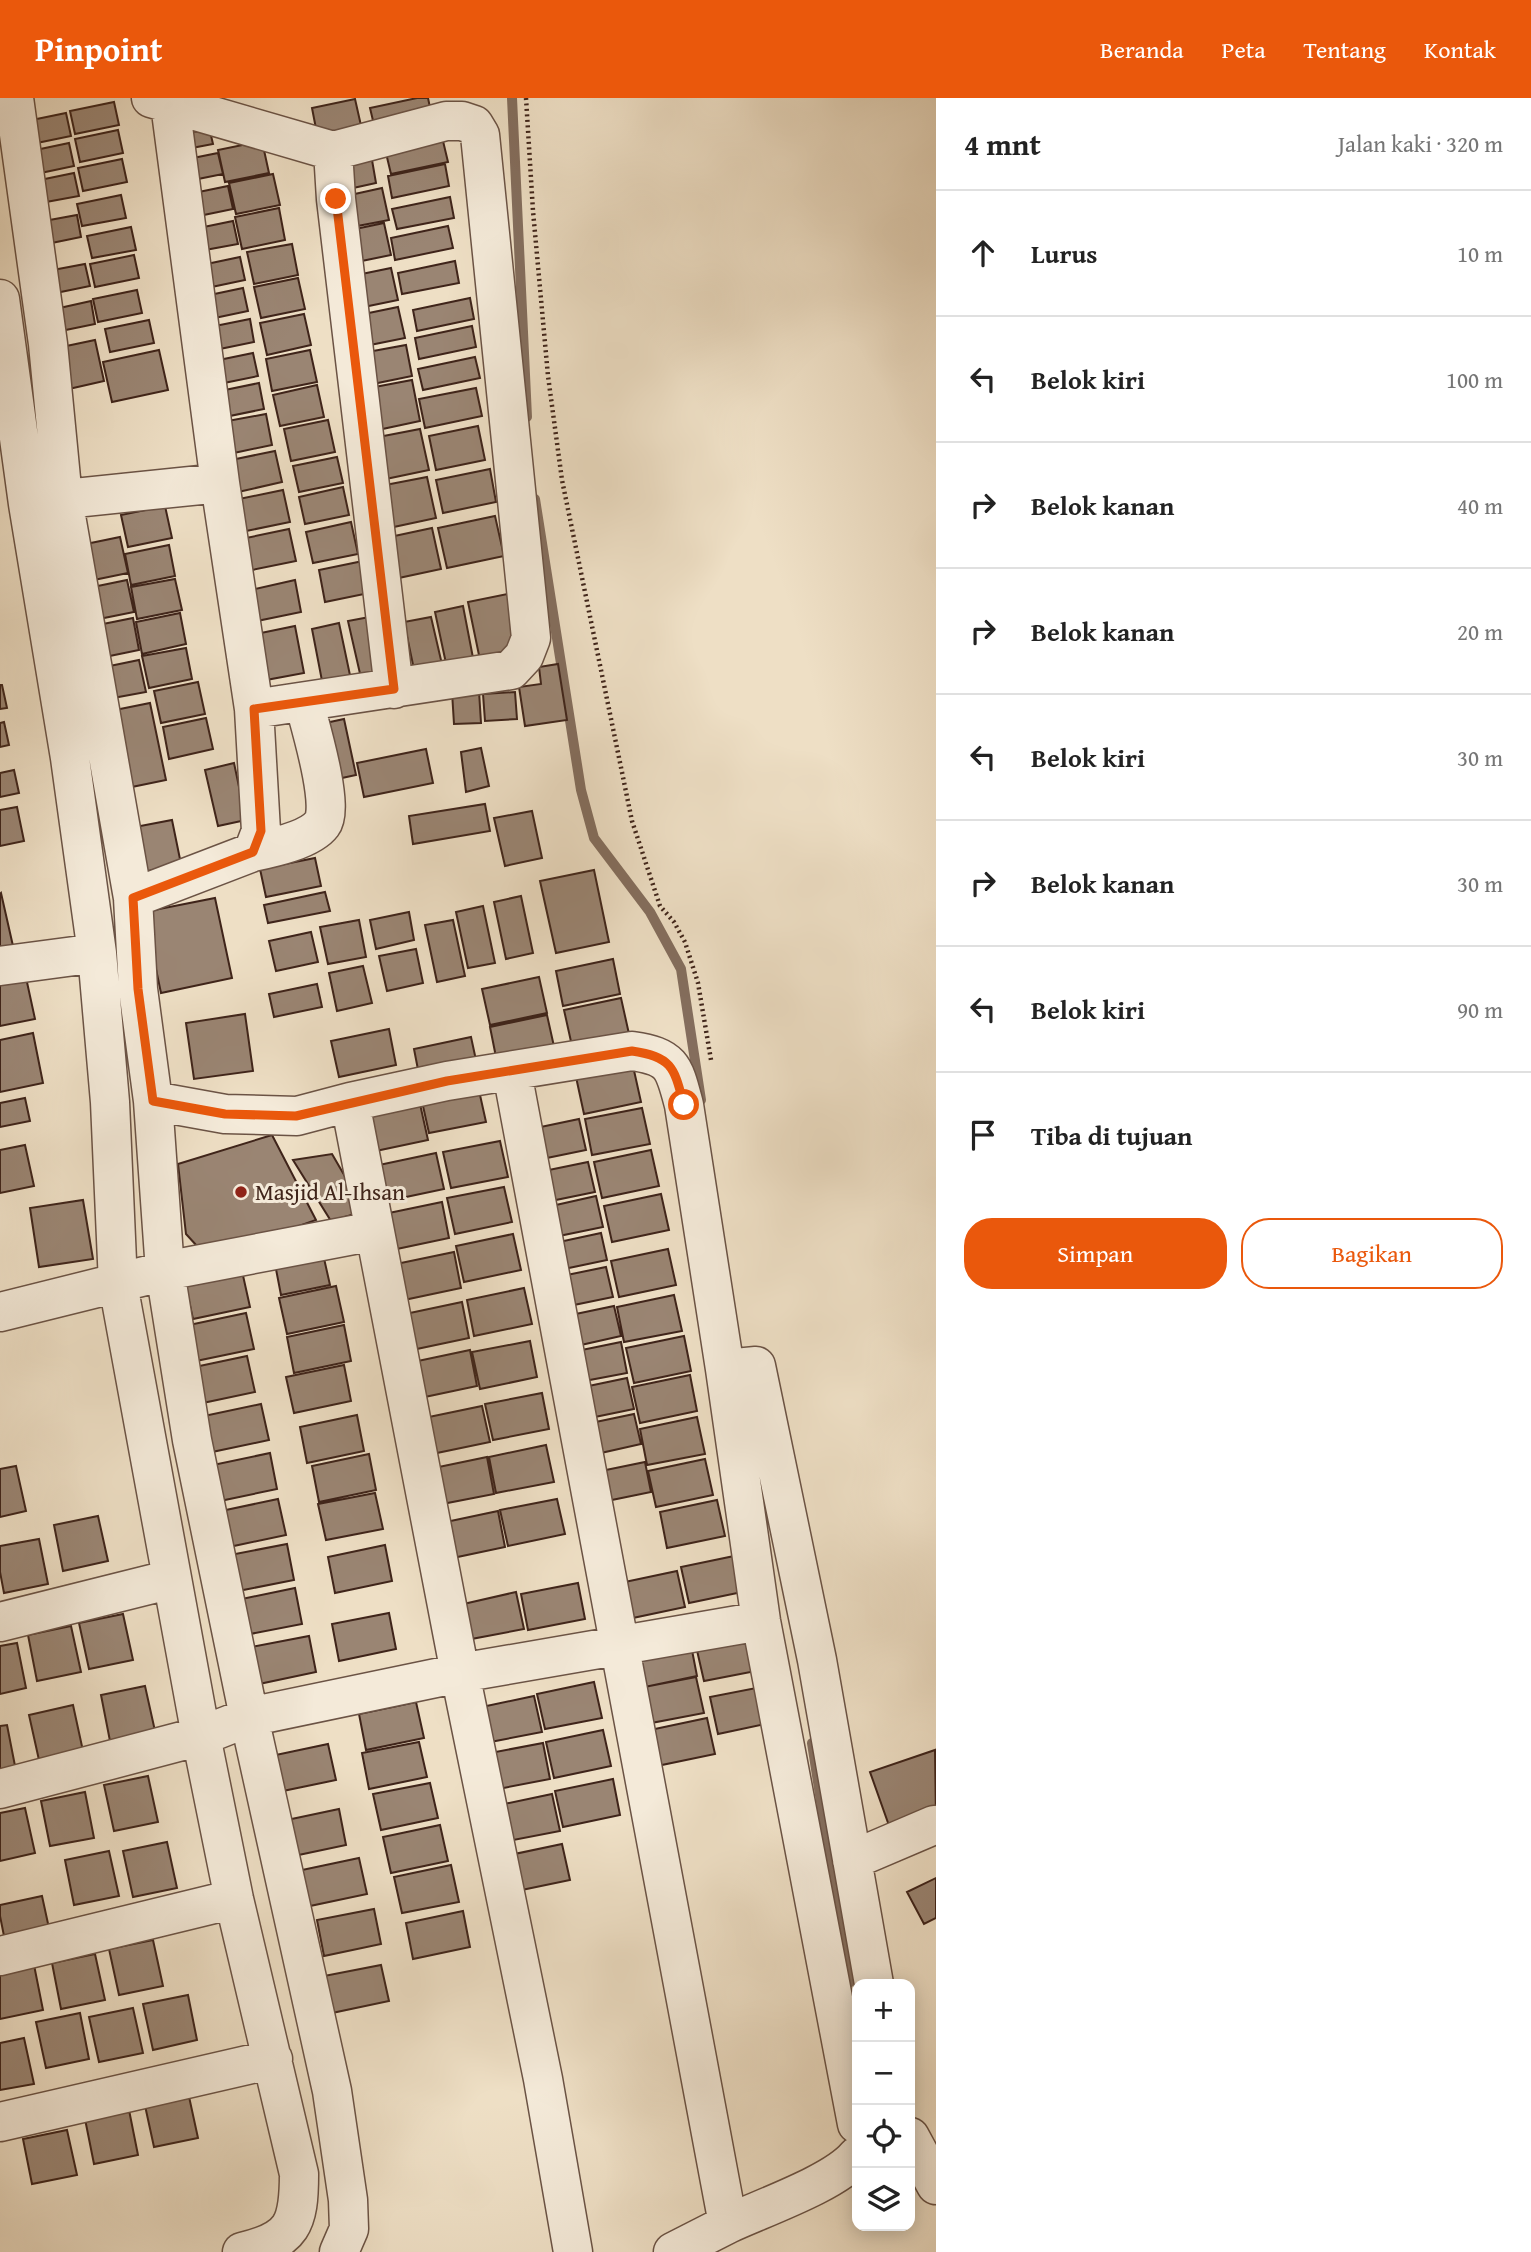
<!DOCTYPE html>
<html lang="id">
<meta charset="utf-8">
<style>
body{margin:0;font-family:"Gentium Book Plus",serif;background:#f6f6f6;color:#222}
.controls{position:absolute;right:21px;bottom:21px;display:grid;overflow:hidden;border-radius:14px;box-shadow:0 4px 18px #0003}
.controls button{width:63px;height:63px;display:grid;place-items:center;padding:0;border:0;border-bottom:2px solid #e0e0e0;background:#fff;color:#222;font:35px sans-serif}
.stop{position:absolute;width:21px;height:21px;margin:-16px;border:5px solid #ea580c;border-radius:50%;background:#fff}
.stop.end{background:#ea580c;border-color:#fff;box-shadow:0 2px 7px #0008}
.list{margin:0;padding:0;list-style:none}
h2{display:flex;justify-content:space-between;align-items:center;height:91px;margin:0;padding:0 28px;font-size:30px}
h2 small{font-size:23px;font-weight:400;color:#767676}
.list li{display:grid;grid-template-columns:46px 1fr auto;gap:21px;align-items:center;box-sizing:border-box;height:126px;padding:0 28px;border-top:2px solid #e0e0e0}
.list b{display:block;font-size:26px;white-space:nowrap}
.list em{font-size:23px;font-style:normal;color:#767676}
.actions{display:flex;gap:14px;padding:21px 28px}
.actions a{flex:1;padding:16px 0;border:2px solid #ea580c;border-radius:28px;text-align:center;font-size:24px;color:#ea580c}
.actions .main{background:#ea580c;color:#fff}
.icon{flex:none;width:38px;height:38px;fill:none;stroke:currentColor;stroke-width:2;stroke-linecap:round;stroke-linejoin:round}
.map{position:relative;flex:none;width:936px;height:2154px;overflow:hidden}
header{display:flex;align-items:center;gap:42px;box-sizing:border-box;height:98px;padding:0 35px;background:#ea580c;color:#fff}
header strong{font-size:33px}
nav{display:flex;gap:38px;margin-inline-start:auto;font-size:24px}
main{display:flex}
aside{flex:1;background:#fff}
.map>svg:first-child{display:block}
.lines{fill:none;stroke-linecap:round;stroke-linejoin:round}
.stream{stroke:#846e5e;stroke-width:10}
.building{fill:#9a8573;stroke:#3f241a;stroke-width:2}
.street-casing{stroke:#6b5345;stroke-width:41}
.path{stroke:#3f241a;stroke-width:4.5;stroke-dasharray:2 3.5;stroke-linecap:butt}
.street{stroke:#f4ead9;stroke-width:38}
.route{stroke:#ea580c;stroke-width:9}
.poi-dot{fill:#8f2418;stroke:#f4ead9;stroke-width:2.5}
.labels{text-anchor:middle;stroke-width:6;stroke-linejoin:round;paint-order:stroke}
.poi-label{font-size:23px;fill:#3f241a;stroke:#f4ead9;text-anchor:start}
</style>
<header>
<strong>Pinpoint</strong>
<nav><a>Beranda</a><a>Peta</a><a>Tentang</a><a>Kontak</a></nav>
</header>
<main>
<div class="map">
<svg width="936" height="2154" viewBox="0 0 936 2154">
<rect width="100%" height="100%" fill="#eedfc5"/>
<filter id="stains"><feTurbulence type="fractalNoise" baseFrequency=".00286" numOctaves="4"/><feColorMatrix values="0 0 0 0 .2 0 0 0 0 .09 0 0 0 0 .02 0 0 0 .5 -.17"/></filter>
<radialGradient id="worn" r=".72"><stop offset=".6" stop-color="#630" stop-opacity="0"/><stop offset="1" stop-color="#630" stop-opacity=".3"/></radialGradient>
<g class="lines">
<!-- stream -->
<path class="stream" d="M512 0 527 319
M535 401 581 692 594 740 650 814 681 871 701 1002
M812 1645 849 1885"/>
</g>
<!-- building -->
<path class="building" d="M417 0H428L432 19 375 31 370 10Z
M355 1 362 32 318 41 312 10Z
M114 4 119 27 75 36 70 13Z
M66 15 71 38 27 47 22 24Z
M209 29 213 46 181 52 177 36Z
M118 32 123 55 80 64 75 41Z
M262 43 269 75 225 84 218 52Z
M443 43 448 64 391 76 386 55Z
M69 45 74 68 31 77 26 54Z
M218 55 223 76 183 84 178 63Z
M122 61 127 84 83 93 78 70Z
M372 62 376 85 344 92 340 68Z
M445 66 449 88 392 100 388 78Z
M74 75 79 98 35 106 30 84Z
M273 76 280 107 236 116 229 85Z
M228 88 233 111 189 120 184 97Z
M382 90 389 122 347 130 341 99Z
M121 97 126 120 82 128 77 106Z
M450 99 454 120 397 131 392 111Z
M279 110 285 142 242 151 235 119Z
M77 117 81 139 37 148 33 125Z
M233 123 238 146 194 154 189 132Z
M384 125 391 157 347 166 341 134Z
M448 128 453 150 395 162 391 140Z
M131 129 136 152 92 160 87 138Z
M292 146 298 177 254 186 247 154Z
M134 157 139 180 95 189 90 166Z
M240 159 245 182 202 191 197 168Z
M455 163 459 185 402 196 398 175Z
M85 166 90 188 46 197 42 174Z
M391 170 398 202 354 211 347 179Z
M298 180 305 211 261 220 254 189Z
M243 190 248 213 205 222 200 199Z
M137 192 142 215 98 224 93 201Z
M470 200 474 221 417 233 413 212Z
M91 203 95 226 51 235 46 213Z
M398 209 405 240 360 249 354 218Z
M304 216 311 247 267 257 260 225Z
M250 221 254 244 210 253 205 230Z
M149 222 154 245 110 254 105 231Z
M472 228 476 249 419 261 415 240Z
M95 242 104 283 60 293 52 251Z
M406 247 412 278 368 287 362 255Z
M159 252 168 292 112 304 103 264Z
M310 252 317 284 272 293 266 261Z
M253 255 258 278 214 287 209 264Z
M475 259 480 280 423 292 418 271Z
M412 282 420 323 373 333 364 291Z
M259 285 264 311 220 320 215 294Z
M317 287 324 319 280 328 273 297Z
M476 290 482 318 425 330 419 301Z
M266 316 272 347 229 356 222 324Z
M328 322 335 354 291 363 284 331Z
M478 328 485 362 436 372 429 338Z
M420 331 429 372 381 382 373 340Z
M275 353 282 384 238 394 231 362Z
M337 359 343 385 299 394 293 368Z
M490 371 496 404 443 415 436 382Z
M427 379 436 420 389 430 380 388Z
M343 389 349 417 305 426 299 399Z
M283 392 290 424 246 433 239 401Z
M165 408 172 440 128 449 121 417Z
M495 418 504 458 447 470 438 430Z
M351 424 358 456 313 465 306 434Z
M432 430 441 471 394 481 385 440Z
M289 431 296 463 252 472 246 440Z
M120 439 128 475 84 484 76 448Z
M169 447 175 478 131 487 125 456Z
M363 463 369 495 325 504 319 472Z
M175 481 182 512 137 521 131 489Z
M127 482 134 514 89 523 83 491Z
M295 482 301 514 257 523 251 492Z
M512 495 524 553 480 562 468 504Z
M463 508 474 565 447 570 435 514Z
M180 515 186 546 142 556 136 524Z
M375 518 388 574 361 580 348 523Z
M431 519 444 575 416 581 404 524Z
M133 520 139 552 95 561 88 529Z
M339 525 351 582 323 588 312 531Z
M295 528 304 575 266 582 256 536Z
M186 550 192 581 149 590 142 558Z
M139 562 146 594 102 602 95 571Z
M558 566 567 622 525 628 519 589 541 586 539 569Z
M198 584 205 616 161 625 154 593Z
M0 587H2L7 610 0 611Z
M479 593 481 625 454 626 452 594Z
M515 594 517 621 485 623 483 596Z
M150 605 166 682 122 691 105 614Z
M206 620 213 651 169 661 163 629Z
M344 621 356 677 328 683 316 627Z
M4 624 9 647 0 649V625Z
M481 650 489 688 466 694 461 654Z
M426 651 433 685 364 699 357 665Z
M234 665 246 722 218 728 205 672Z
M14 672 19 695 0 699V675Z
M485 706 490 733 413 746 409 718Z
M17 709 24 743 0 748V712Z
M532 713 542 760 505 768 494 720Z
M172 722 181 766 144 774 135 729Z
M315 760 321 788 266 799 260 771Z
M594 772 609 844 556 855 540 783Z
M325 794 330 813 268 825 264 807Z
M1 795 13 848 0 850V796Z
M521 798 533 855 506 861 494 804Z
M215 800 232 880 161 895 144 814Z
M483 808 495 865 468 870 456 814Z
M409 814 414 842 376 851 370 822Z
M359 822 366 859 328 866 320 829Z
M453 822 465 878 437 884 425 827Z
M311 834 318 864 276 873 269 843Z
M416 851 423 885 387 893 379 858Z
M613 861 620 896 563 908 556 873Z
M363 868 372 905 337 913 329 875Z
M25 875 35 921 0 928V880Z
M539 879 547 915 490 927 482 891Z
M317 886 322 909 274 919 269 896Z
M621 900 629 936 572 948 564 912Z
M245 916 253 973 194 981 186 925Z
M547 917 555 953 497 964 490 929Z
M389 931 396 967 339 979 331 943Z
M33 935 43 985 0 994V942Z
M471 939 479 976 421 987 414 951Z
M633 968 641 1004 584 1016 576 979Z
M478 988 486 1024 429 1035 421 999Z
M25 1000 30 1023 0 1029V1005Z
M420 1006 428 1042 371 1054 363 1018Z
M642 1010 650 1046 592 1057 585 1021Z
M579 1021 586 1052 537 1062 531 1031Z
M272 1037 316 1122 208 1160 186 1136 178 1066Z
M500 1043 508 1079 451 1090 443 1054Z
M25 1047 34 1088 0 1095V1052Z
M651 1052 659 1088 602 1100 594 1064Z
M436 1055 444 1091 387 1103 379 1067Z
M332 1056 365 1113 331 1123 293 1062Z
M588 1064 595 1094 546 1104 539 1074Z
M504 1089 512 1124 455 1136 447 1100Z
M661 1096 669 1132 612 1144 604 1108Z
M596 1098 603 1129 554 1139 547 1109Z
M83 1102 93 1161 39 1169 30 1110Z
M442 1104 449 1140 392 1152 384 1116Z
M601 1135 607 1162 564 1171 559 1144Z
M513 1136 521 1172 464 1184 456 1148Z
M668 1151 676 1187 619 1199 611 1163Z
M454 1154 461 1190 404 1202 396 1166Z
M323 1156 330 1187 281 1197 275 1166Z
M606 1169 613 1199 564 1209 557 1179Z
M242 1173 250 1209 193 1221 185 1185Z
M336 1188 344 1224 287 1236 279 1200Z
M524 1190 532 1226 474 1238 467 1202Z
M674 1197 682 1233 624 1244 617 1209Z
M462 1204 469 1240 412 1252 405 1216Z
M614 1208 621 1238 572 1249 566 1218Z
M246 1215 254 1251 196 1263 189 1227Z
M344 1227 351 1263 294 1275 287 1239Z
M684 1238 691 1273 634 1285 626 1250Z
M530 1243 537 1279 480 1291 472 1254Z
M621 1244 627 1275 579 1284 572 1254Z
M470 1252 477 1288 420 1300 413 1264Z
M247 1258 255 1294 198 1306 190 1270Z
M344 1267 351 1303 294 1315 286 1279Z
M690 1277 697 1313 640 1325 632 1289Z
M627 1280 634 1311 585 1321 579 1290Z
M542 1295 549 1331 493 1342 485 1306Z
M261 1306 269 1342 212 1354 204 1318Z
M482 1308 490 1344 432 1356 424 1320Z
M634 1316 641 1346 592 1357 586 1326Z
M357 1317 364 1353 307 1365 300 1329Z
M697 1319 705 1356 647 1367 640 1331Z
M546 1347 554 1384 496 1395 489 1359Z
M270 1355 277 1391 220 1403 213 1367Z
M369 1356 376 1392 319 1404 312 1368Z
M487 1359 494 1396 437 1407 429 1371Z
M705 1361 713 1397 656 1409 648 1373Z
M645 1364 651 1394 602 1404 596 1374Z
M16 1368 26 1413 0 1419V1371Z
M375 1395 383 1431 326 1442 318 1406Z
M278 1401 286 1437 229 1449 221 1413Z
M557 1401 565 1436 508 1448 500 1412Z
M717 1402 725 1438 667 1450 660 1414Z
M498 1413 505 1449 448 1461 441 1425Z
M98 1418 108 1463 63 1473 54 1427Z
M39 1441 48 1486 4 1495 0 1474V1448Z
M287 1446 294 1482 238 1493 230 1457Z
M385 1447 392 1483 335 1495 328 1459Z
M739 1457 747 1493 689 1505 681 1469Z
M677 1473 685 1509 628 1521 620 1485Z
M578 1485 585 1521 528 1532 521 1496Z
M295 1490 302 1526 245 1537 237 1502Z
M516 1494 524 1531 466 1542 459 1507Z
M389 1515 396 1551 339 1563 332 1526Z
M123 1516 133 1562 89 1571 79 1525Z
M71 1528 81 1574 37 1583 28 1537Z
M754 1536 761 1572 704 1583 696 1548Z
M309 1538 316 1574 259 1586 251 1549Z
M690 1542 697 1578 640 1590 632 1554Z
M17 1545 26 1590 0 1596V1548Z
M696 1579 704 1615 646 1626 639 1590Z
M594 1584 602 1620 545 1631 537 1596Z
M145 1588 155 1633 110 1643 101 1597Z
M767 1588 775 1624 718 1636 710 1599Z
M534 1598 542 1634 485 1645 477 1610Z
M416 1604 424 1640 366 1652 359 1616Z
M73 1607 83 1653 39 1662 29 1617Z
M707 1620 715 1656 657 1668 650 1632Z
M7 1627 16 1673 0 1676V1628Z
M603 1632 611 1668 554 1680 546 1644Z
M419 1644 427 1679 369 1691 362 1655Z
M543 1645 550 1681 493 1692 485 1656Z
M328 1646 336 1682 278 1694 271 1658Z
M935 1652 936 1722 892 1736 870 1674Z
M148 1678 158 1724 114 1733 104 1687Z
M613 1681 620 1717 563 1729 555 1693Z
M430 1685 438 1720 381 1732 373 1696Z
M85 1694 94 1740 50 1748 41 1703Z
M552 1696 560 1733 503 1744 495 1708Z
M25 1710 35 1755 0 1763V1715Z
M339 1711 346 1747 289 1759 282 1723Z
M440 1727 448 1763 391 1775 383 1739Z
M167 1744 177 1790 133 1799 123 1753Z
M562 1746 570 1782 512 1794 505 1758Z
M109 1753 119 1798 74 1807 65 1762Z
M359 1760 367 1796 310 1808 302 1772Z
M451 1767 459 1804 402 1815 394 1779Z
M936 1780V1820L924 1826 907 1794Z
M42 1798 52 1844 7 1853 0 1818V1807Z
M374 1811 381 1846 324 1858 317 1822Z
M463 1813 470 1849 413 1861 406 1825Z
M153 1842 163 1888 119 1897 109 1851Z
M95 1856 105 1902 61 1911 52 1865Z
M34 1867 43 1912 0 1921V1874Z
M381 1867 389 1903 332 1915 324 1878Z
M188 1897 197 1942 153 1952 143 1906Z
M133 1910 143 1955 99 1964 89 1919Z
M80 1915 89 1961 46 1970 36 1924Z
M24 1940 34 1986 0 1992V1945Z
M188 1994 198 2040 154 2049 144 2003Z
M129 2012 138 2057 94 2066 85 2021Z
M67 2032 77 2077 32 2086 23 2041Z"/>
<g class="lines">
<!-- street casing -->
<g class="street-casing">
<path id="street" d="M14 0 48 246 63 401 133 800 138 891 153 1003 165 1173 192 1342 249 1619 332 1993 348 2102 349 2131 339 2154
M151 0 333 53 336 101 394 591
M170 6 220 385
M0 201 28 406 70 660 97 855 110 1004 118 1186 201 1638 234 1801 299 2076C299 2126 293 2142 242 2154
M36 404 220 385 254 611 261 733 253 754 133 800
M254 611 511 572 524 558 531 540 480 37 474 27 462 23H446L333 53
M253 754C272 750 310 742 322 726 335 709 310 627 304 604
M0 868 97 855
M512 974 728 2126 673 2154
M153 1003 225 1016 297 1018 350 1004 460 1575 543 1981 573 2154
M350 1004 447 983 632 953C673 959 674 969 684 1007L725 1271 761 1523 857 2026
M0 1214 165 1173 374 1133
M725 1271 756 1268 817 1562 874 1886
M0 1524 172 1481
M0 1691 201 1638 249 1619 460 1575 761 1523
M852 1762 934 1727
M0 1858 234 1801
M0 2024 273 1961
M910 2039 936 2087
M728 2126C762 2110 835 2085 857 2058"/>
</g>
<!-- path -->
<path class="path" d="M526 0 533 113 548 278 562 382 632 723 660 808 674 824 685 844 698 885 711 962"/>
<!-- street -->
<use href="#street" class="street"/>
</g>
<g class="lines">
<!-- route -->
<path class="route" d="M336 101 394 591 254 611 261 733 253 754 133 800 138 891 153 1003 225 1016 296 1018 447 983 632 953C673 959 674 970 684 1007"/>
</g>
<!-- markers -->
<circle class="poi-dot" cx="241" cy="1094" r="7"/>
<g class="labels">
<!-- poi labels -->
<g class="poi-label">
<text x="255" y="1102">Masjid Al-Ihsan</text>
</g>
</g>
<rect width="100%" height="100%" filter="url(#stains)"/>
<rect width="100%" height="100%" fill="url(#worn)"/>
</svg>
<div class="controls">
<button>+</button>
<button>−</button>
<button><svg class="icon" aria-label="locate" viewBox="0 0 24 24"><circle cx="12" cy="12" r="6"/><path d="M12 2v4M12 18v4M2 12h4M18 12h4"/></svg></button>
<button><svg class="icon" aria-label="layers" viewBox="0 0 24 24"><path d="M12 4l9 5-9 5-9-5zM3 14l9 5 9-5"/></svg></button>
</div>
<div class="stop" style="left:684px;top:1007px"></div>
<div class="stop end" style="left:336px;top:101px"></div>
</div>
<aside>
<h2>4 mnt<small>Jalan kaki · 320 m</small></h2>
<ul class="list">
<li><svg class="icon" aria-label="ahead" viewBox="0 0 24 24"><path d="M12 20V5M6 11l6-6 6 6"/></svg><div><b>Lurus</b></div><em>10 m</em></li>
<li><svg class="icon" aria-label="left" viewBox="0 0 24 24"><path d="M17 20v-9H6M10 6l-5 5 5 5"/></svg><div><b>Belok kiri</b></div><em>100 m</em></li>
<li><svg class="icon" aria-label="right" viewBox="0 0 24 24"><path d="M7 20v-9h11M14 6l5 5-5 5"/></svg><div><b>Belok kanan</b></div><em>40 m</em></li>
<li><svg class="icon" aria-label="right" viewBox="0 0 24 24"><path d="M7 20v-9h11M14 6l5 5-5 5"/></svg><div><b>Belok kanan</b></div><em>20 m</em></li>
<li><svg class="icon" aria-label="left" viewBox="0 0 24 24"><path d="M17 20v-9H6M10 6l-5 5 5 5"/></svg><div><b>Belok kiri</b></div><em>30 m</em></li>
<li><svg class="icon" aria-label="right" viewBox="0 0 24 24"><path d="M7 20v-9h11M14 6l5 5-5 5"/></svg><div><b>Belok kanan</b></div><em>30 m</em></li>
<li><svg class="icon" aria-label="left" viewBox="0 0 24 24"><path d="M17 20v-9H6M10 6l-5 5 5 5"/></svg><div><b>Belok kiri</b></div><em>90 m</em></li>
<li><svg class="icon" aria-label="arrive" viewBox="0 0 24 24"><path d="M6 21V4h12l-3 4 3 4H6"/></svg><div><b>Tiba di tujuan</b></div></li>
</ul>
<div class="actions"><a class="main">Simpan</a><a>Bagikan</a></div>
</aside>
</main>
